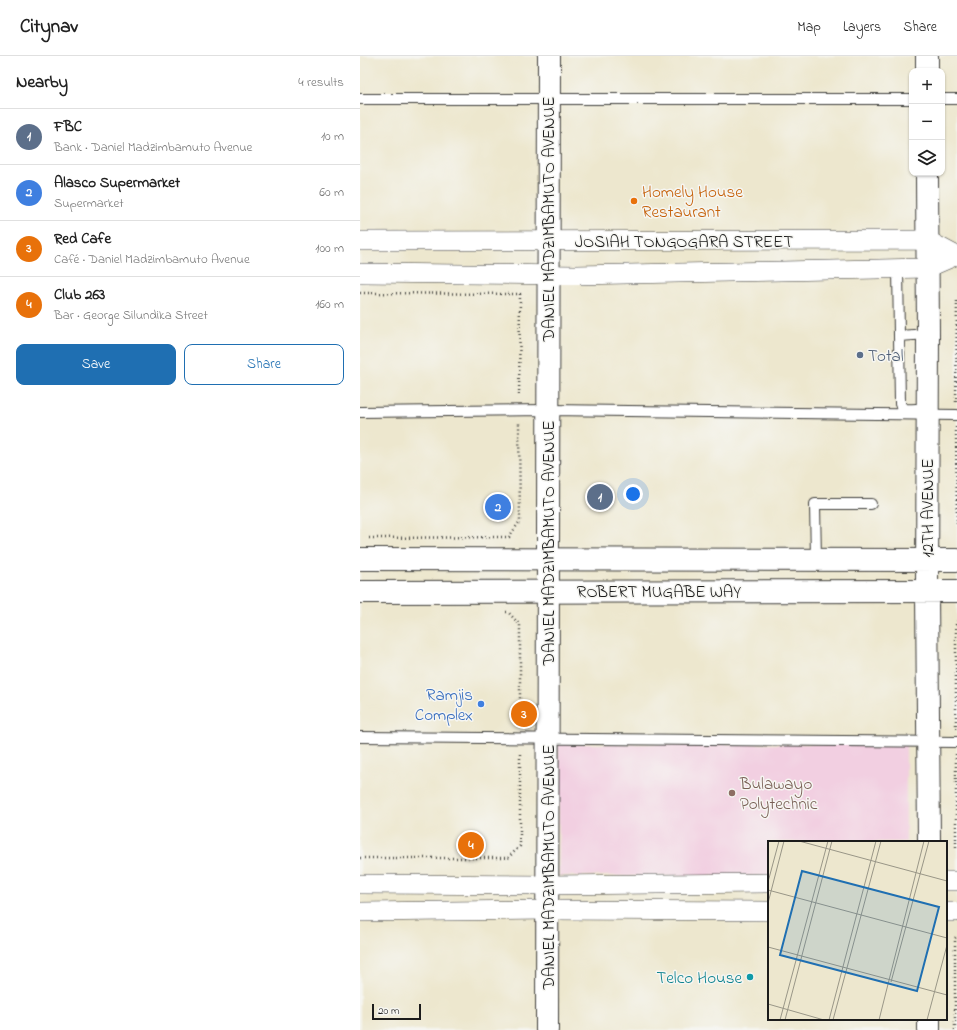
<!DOCTYPE html>
<meta charset="utf-8">
<style>
body{margin:0;font-family:"Indie Flower",sans-serif;background:#f2f2f2;color:#222}
.controls{position:absolute;right:12px;top:12px;display:grid;overflow:hidden;border-radius:8px;box-shadow:0 1px 3px #0004}
.controls button{width:36px;height:36px;display:grid;place-items:center;padding:0;border:0;border-bottom:1px solid #e0e0e0;background:#fff;color:#222;font:20px sans-serif}
.scale{position:absolute;left:12px;bottom:10px;width:49px;box-sizing:border-box;padding-left:4px;border:2px solid #1c1c1c;border-top:0;font-size:11px;line-height:14px;white-space:nowrap;color:#1c1c1c;-webkit-text-stroke:3px #f6f6f2;paint-order:stroke}
.you{position:absolute;left:273px;top:438px;width:14px;height:14px;margin:-10px;border:3px solid #fff;border-radius:50%;background:#1a73e8;box-shadow:0 0 0 6px #1a73e833}
.badge{display:grid;place-items:center;width:26px;height:26px;border-radius:50%;background:#1f6fb2;color:#fff;font-size:13px;font-weight:700}
.pin{position:absolute;translate:-50% -50%;border:2px solid #fff;box-shadow:0 1px 4px #0006}
.list{margin:0;padding:0;list-style:none}
h2{display:flex;justify-content:space-between;align-items:center;height:52px;margin:0;padding:0 16px;font-size:17px}
h2 small{font-size:13px;font-weight:400;color:#767676}
.list li{display:grid;grid-template-columns:26px 1fr auto;gap:12px;align-items:center;box-sizing:border-box;height:56px;padding:0 16px;border-top:1px solid #e0e0e0}
.list b{display:block;font-size:15px;white-space:nowrap}
.list p{margin:0;font-size:13px;white-space:nowrap;color:#767676}
.list em{font-size:13px;font-style:normal;color:#767676}
.actions{display:flex;gap:8px;padding:12px 16px}
.actions a{flex:1;padding:9px 0;border:1px solid #1f6fb2;border-radius:8px;text-align:center;font-size:14px;color:#1f6fb2}
.actions .main{background:#1f6fb2;color:#fff}
.icon{flex:none;width:22px;height:22px;fill:none;stroke:currentColor;stroke-width:2;stroke-linecap:round;stroke-linejoin:round}
.map{position:relative;flex:none;width:597px;height:974px;overflow:hidden}
header{display:flex;align-items:center;gap:24px;box-sizing:border-box;height:56px;padding:0 20px;background:#fff;border-bottom:1px solid #e0e0e0}
header strong{font-size:19px}
nav{display:flex;gap:22px;margin-inline-start:auto;font-size:14px}
main{display:flex}
aside{flex:1;background:#fff}
.map>svg:first-child{display:block}
.built{fill:#f2cfe1}
.lines{fill:none;stroke-linecap:round;stroke-linejoin:round}
.service-casing{stroke:#3b3a37;stroke-width:12}
.minor-casing{stroke:#3b3a37;stroke-width:20}
.tertiary-casing{stroke:#3b3a37;stroke-width:24}
.secondary-casing{stroke:#3b3a37;stroke-width:24}
.path{stroke:#3b3a37;stroke-width:2.5;stroke-dasharray:1 3;stroke-linecap:butt}
.service{stroke:#fff;stroke-width:10}
.minor{stroke:#fff;stroke-width:19}
.tertiary{stroke:#fff;stroke-width:22}
.secondary{stroke:#fff;stroke-width:22}
.food-dot{fill:#e8710a;stroke:#f6f6f2;stroke-width:1.5}
.service-dot{fill:#5c6f8a;stroke:#f6f6f2;stroke-width:1.5}
.shop-dot{fill:#3f7fe0;stroke:#f6f6f2;stroke-width:1.5}
.education-dot{fill:#8d6e63;stroke:#f6f6f2;stroke-width:1.5}
.culture-dot{fill:#0f9aa8;stroke:#f6f6f2;stroke-width:1.5}
.labels{text-anchor:middle;stroke-width:3;stroke-linejoin:round;paint-order:stroke}
.food-label{font-size:17px;fill:#c56008;stroke:#f6f6f2;text-anchor:start}
.street-label{font-size:17px;fill:#1c1c1c;stroke:#f6f6f2}
.service-label{font-size:17px;fill:#4e5e75;stroke:#f6f6f2;text-anchor:start}
.shop-label{font-size:17px;fill:#366cbe;stroke:#f6f6f2;text-anchor:end}
.education-label{font-size:17px;fill:#785e54;stroke:#f6f6f2;text-anchor:start}
.culture-label{font-size:17px;fill:#0d838f;stroke:#f6f6f2;text-anchor:end}
.inset-road{fill:none;stroke:#999687;stroke-width:1}
.view{fill:#1f6fb2;fill-opacity:0.15;stroke:#1f6fb2;stroke-width:2}
.inset-edge{fill:none;stroke:#1c1c1c;stroke-width:2}
</style>
<header>
<strong>Citynav</strong>
<nav><a>Map</a><a>Layers</a><a>Share</a></nav>
</header>
<main>
<aside>
<h2>Nearby<small>4 results</small></h2>
<ul class="list">
<li><span class="badge" style="background:#5c6f8a">1</span><div><b>FBC</b><p>Bank · Daniel Madzimbamuto Avenue</p></div><em>10 m</em></li>
<li><span class="badge" style="background:#3f7fe0">2</span><div><b>Alasco Supermarket</b><p>Supermarket</p></div><em>60 m</em></li>
<li><span class="badge" style="background:#e8710a">3</span><div><b>Red Cafe</b><p>Café · Daniel Madzimbamuto Avenue</p></div><em>100 m</em></li>
<li><span class="badge" style="background:#e8710a">4</span><div><b>Club 263</b><p>Bar · George Silundika Street</p></div><em>160 m</em></li>
</ul>
<div class="actions"><a class="main">Save</a><a>Share</a></div>
</aside>
<div class="map">
<svg width="597" height="974" viewBox="0 0 597 974">
<rect width="100%" height="100%" fill="#f6f6f2"/>
<filter id="ink" filterUnits="userSpaceOnUse"><feTurbulence type="fractalNoise" baseFrequency=".025" numOctaves="2"/><feDisplacementMap in="SourceGraphic" scale="8" xChannelSelector="R" yChannelSelector="G"/><feConvolveMatrix kernelMatrix="1 2 1 2 8 2 1 2 1" color-interpolation-filters="sRGB"/></filter>
<filter id="wash" filterUnits="userSpaceOnUse"><feTurbulence type="fractalNoise" baseFrequency=".012" numOctaves="4" result="noise"/><feDisplacementMap in="SourceGraphic" scale="16" xChannelSelector="R" yChannelSelector="G"/><feGaussianBlur stdDeviation="0.9" result="paint"/><feColorMatrix in="noise" values="0 0 0 0 0 0 0 0 0 0 0 0 0 0 0 0 0 1.4 0 .05"/><feComposite in="paint" operator="in"/></filter>
<g filter="url(#wash)">
<rect width="100%" height="100%" fill="#ede7ce"/>
<!-- built -->
<path class="built" d="M198 688H546V786H409V820H199Z"/>
</g>
<g filter="url(#ink)">
<g class="lines">
<!-- service casing -->
<g class="service-casing">
<path id="service" d="M0 43H552
M582 43H597
M538 212 540 348C543 355 549 353 556 353
M539 280 568 278
M0 356 188 354 597 359
M456 504 455 448H511
M0 681 597 686"/>
</g>
<!-- minor casing -->
<g class="minor-casing">
<path id="minor" d="M0 185 567 184 595 199
M0 217 216 219 567 212 597 199
M586 825H597
M0 828 188 829 409 827
M0 856 188 854 409 855
M586 856H597"/>
</g>
<!-- tertiary casing -->
<g class="tertiary-casing">
<path id="tertiary" d="M187 974 189 0"/>
</g>
<!-- secondary casing -->
<g class="secondary-casing">
<path id="secondary" d="M567 15V0
M567 117 568 278 567 535 569 786
M0 503 597 504
M0 536 597 535
M569 963V974"/>
</g>
<!-- path -->
<path class="path" d="M0 237 160 238 159 342
M596 346 597 245
M596 371 597 470
M9 482 149 481 160 465 159 367
M146 556H148L160 569V670
M596 673V567L597 565
M596 698V792L597 793
M0 802H148L160 790V695
M595 974V882L597 880"/>
<!-- service -->
<use href="#service" class="service"/>
<!-- minor -->
<use href="#minor" class="minor"/>
<!-- tertiary -->
<use href="#tertiary" class="tertiary"/>
<!-- secondary -->
<use href="#secondary" class="secondary"/>
</g>
</g>
<!-- markers -->
<circle class="food-dot" cx="274" cy="145" r="4"/>
<circle class="service-dot" cx="500" cy="299" r="4"/>
<circle class="shop-dot" cx="121" cy="648" r="4"/>
<circle class="education-dot" cx="372" cy="737" r="4"/>
<circle class="culture-dot" cx="390" cy="921" r="4"/>
<g class="labels">
<!-- food labels -->
<g class="food-label">
<text x="282" y="141">Homely House<tspan x="282" dy="20">Restaurant</tspan></text>
</g>
<!-- street labels -->
<g class="street-label">
<text transform="translate(188 163) rotate(-90)" y="6">DANIEL MADZIMBAMUTO AVENUE</text>
<text x="324" y="191">JOSIAH TONGOGARA STREET</text>
<text transform="translate(567 452) rotate(-90)" y="6">12TH AVENUE</text>
<text transform="translate(188 487) rotate(-90)" y="6">DANIEL MADZIMBAMUTO AVENUE</text>
<text x="299" y="541">ROBERT MUGABE WAY</text>
<text transform="translate(188 811) rotate(-90)" y="6">DANIEL MADZIMBAMUTO AVENUE</text>
</g>
<!-- service labels -->
<g class="service-label">
<text x="508" y="305">Total</text>
</g>
<!-- shop labels -->
<g class="shop-label">
<text x="113" y="644">Ramjis<tspan x="113" dy="20">Complex</tspan></text>
</g>
<!-- education labels -->
<g class="education-label">
<text x="380" y="733">Bulawayo<tspan x="380" dy="20">Polytechnic</tspan></text>
</g>
<!-- culture labels -->
<g class="culture-label">
<text x="382" y="927">Telco House</text>
</g>
</g>
<!-- overview -->
<g transform="translate(408 785)">
<rect width="179" height="179" fill="#ede7ce"/>
<path class="inset-road" d="M31 0 179 40M0 41 11 0M0 49 179 97M0 62 16 0M0 106 179 154M123 141 161 0M0 163 56 179M12 179 60 0M17 179 64 0M61 179 108 0M65 179 113 0M111 179 156 0M159 179 179 104"/>
<path class="view" d="M34 30 171 66 149 150 12 114Z"/>
<rect width="179" height="179" class="inset-edge"/>
</g>
</svg>
<div class="controls">
<button>+</button>
<button>−</button>
<button><svg class="icon" aria-label="layers" viewBox="0 0 24 24"><path d="M12 4l9 5-9 5-9-5zM3 14l9 5 9-5"/></svg></button>
</div>
<div class="scale">20 m</div>
<div class="you"></div>
<div class="pin badge" style="left:240px;top:441px;background:#5c6f8a">1</div>
<div class="pin badge" style="left:138px;top:451px;background:#3f7fe0">2</div>
<div class="pin badge" style="left:164px;top:658px;background:#e8710a">3</div>
<div class="pin badge" style="left:111px;top:789px;background:#e8710a">4</div>
</div>
</main>
